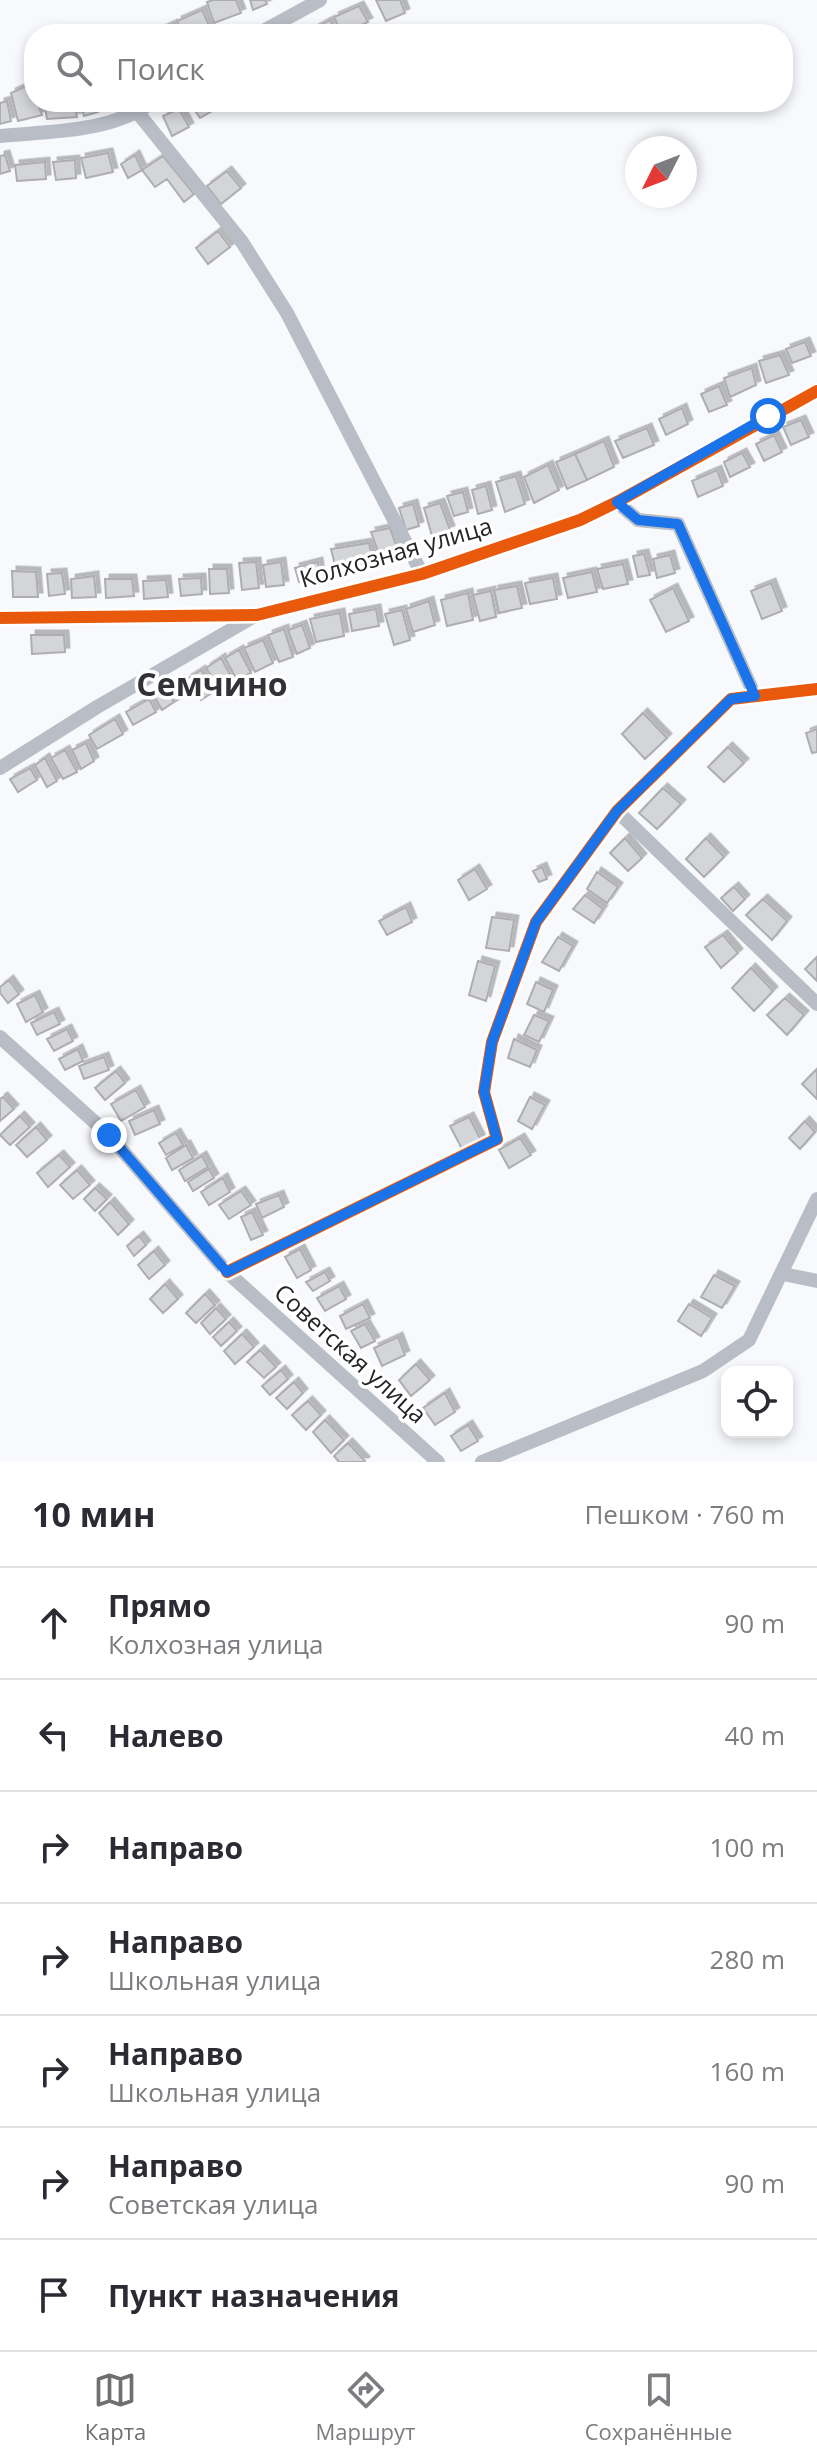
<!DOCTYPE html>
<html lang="ru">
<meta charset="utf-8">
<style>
body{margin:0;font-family:"Open Sans",sans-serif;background:#f2f2f3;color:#2b2b33}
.controls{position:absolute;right:24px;bottom:24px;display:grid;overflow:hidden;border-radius:16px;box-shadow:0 4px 12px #0003}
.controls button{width:72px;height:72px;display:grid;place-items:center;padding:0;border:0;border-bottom:2px solid #e1e1e2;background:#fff;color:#2b2b33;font:40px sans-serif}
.compass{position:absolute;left:625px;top:136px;width:72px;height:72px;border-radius:50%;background:#fff;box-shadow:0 4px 12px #0003;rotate:228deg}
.stop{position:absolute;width:24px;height:24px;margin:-18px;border:6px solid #1a73e8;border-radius:50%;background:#fff}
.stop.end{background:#1a73e8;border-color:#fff;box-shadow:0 2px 8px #0008}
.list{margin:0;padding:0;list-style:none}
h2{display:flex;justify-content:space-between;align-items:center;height:104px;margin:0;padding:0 32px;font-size:34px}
h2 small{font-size:26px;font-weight:400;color:#7c7c81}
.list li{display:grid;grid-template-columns:52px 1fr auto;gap:24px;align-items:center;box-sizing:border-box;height:112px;padding:0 32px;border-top:2px solid #e1e1e2}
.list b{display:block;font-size:30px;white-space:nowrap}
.list p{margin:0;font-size:26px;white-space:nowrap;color:#7c7c81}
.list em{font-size:26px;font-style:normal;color:#7c7c81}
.icon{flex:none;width:44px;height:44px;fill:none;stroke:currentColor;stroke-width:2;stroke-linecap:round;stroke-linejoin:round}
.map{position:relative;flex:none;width:817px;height:1462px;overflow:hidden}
.search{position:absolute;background:#fff;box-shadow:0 4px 12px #0003;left:24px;right:24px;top:24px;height:88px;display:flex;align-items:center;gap:20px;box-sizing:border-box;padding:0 28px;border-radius:32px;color:#7c7c81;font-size:30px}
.sheet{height:888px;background:#fff}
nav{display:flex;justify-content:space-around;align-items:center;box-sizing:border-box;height:112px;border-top:2px solid #e1e1e2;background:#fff;font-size:22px;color:#7c7c81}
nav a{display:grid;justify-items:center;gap:4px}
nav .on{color:#6e6f71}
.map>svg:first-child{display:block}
.building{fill:#d4d5d8;stroke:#aeaeb1;stroke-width:2;filter:url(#shadow)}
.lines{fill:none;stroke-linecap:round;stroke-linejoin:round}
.minor{stroke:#b8bdc6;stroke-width:14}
.cycleway-casing{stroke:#fff;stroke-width:17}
.cycleway{stroke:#e8590c;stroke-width:12}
.route{stroke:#1a73e8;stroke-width:10}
.labels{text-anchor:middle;stroke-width:7;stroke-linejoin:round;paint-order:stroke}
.street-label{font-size:24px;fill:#232426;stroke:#fff}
.district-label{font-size:32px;font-weight:bold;fill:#303236;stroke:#fff}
</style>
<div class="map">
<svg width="817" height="1462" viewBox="0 0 817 1462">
<defs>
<filter id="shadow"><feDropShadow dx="4.5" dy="-4.5" stdDeviation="0" flood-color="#0004"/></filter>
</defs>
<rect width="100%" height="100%" fill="#f8f9fc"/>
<!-- building -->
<path class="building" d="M213 0H236L241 13 214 23 207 2Z
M250 0H265L267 4 253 10Z
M376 0H400L405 13 386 21Z
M359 6 368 22 342 34 334 17Z
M202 10 212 32 182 34 177 21Z
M330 20 338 34H305Z
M173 24 177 34H158L156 32Z
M31 84 34 102H37L42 115 18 121 11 93Z
M7 101 11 121 0 124V103Z
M44 102H74L77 117 47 119Z
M80 102H95L98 112 84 116Z
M189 102H221L223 105 200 118Z
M179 109 189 127 172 136 163 116Z
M108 153 113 172 86 178 81 158Z
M5 155 10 171 0 174V156Z
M135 155 142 170 128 178 121 164Z
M163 156 194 194 184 202 167 179 155 187 142 170Z
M75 160 76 178 56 180 53 162Z
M45 162 46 179 17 181 15 165Z
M227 171 241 188 221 204 207 186Z
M218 231 230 247 208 264 196 248Z
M805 342 811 356 792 363 786 349Z
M780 355 789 375 766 383 759 361Z
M752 368 756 385 730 397 724 378Z
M719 386 727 405 709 412 701 394Z
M682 408 688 424 666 435 659 419Z
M801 420 809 437 791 445 783 427Z
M647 428 654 445 623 458 615 441Z
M774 435 782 452 764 461 756 444Z
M604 441 614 467 587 480 575 454Z
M742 453 750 467 730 477 724 462Z
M575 454 587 480 567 489 556 462Z
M548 465 559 490 534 503 524 477Z
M717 470 723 486 698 497 692 481Z
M516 476 525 504 505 512 496 482Z
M486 486 492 510 478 514 472 490Z
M463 492 468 512 454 516 447 496Z
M440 503 450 530 432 536 424 508Z
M413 504 419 526 406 530 399 508Z
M390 528 398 551 380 557 371 532Z
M369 543 374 565 337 573 331 549Z
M644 554 650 575 638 577 633 556Z
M670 555 675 573 657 578 653 559Z
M256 562 259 588 242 590 239 563Z
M281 562 284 585 266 587 263 565Z
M318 562 320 577 299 582 295 568Z
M623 564 628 584 603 589 597 569Z
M209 569H227L229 593 210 594Z
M12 571 36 572 38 597H13Z
M592 572 597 592 568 598 563 578Z
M62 573 65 594 49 596 47 574Z
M94 576 96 597 72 598 71 579Z
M201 578 202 594 181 596 179 579Z
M553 578 557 599 530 604 525 583Z
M105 579H132L134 596 106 598Z
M166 580 168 597 144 599 143 581Z
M771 583 782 611 762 619 751 591Z
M517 586 522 608 499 613 494 590Z
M673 588 689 621 666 632 650 600Z
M491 591 496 617 480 621 473 595Z
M468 593 473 620 447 626 441 600Z
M429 601 435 625 413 632 406 609Z
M376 609 379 626 352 631 349 614Z
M402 610 410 640 394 645 385 614Z
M340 613 344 636 316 642 310 619Z
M302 625 310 648 297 654 288 630Z
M284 629 293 657 279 662 268 635Z
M31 635H64L65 652 32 654Z
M263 640 273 663 255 672 244 648Z
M239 650 251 673 237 680 225 658Z
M221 658 233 680 220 688 206 668Z
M201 670 215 691 201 700 187 679Z
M180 680 188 694 174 702 165 689Z
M165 689 174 702 162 710 154 696Z
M149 699 156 712 133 725 126 712Z
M643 713 667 738 645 759 622 734Z
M115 719 123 734 97 749 89 735Z
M817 729V752L812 753 806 733Z
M86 743 94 761 81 769 72 750Z
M728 747 744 763 724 782 708 767Z
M65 750 77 772 63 779 51 758Z
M45 758 57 781 47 787 35 765Z
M30 768 37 780 18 792 10 779Z
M663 788 681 804 657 829 639 813Z
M625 838 642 858 628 871 610 853Z
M706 838 724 857 704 877 686 859Z
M542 867 547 879 539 882 533 871Z
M475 869 487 889 469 900 458 880Z
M597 872 618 887 607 903 587 889Z
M734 887 745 899 733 911 721 898Z
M585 895 603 909 594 923 573 909Z
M763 899 787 921 772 940 746 915Z
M406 907 412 922 387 935 379 921Z
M492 917 514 920 509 951 486 948Z
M723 935 738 953 721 968 705 947Z
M558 937 573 946 559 971 542 962Z
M817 957V981L805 969Z
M478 961 495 966 486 1001 469 995Z
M751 968 773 991 754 1011 732 988Z
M9 980 19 994 8 1003 0 993V987Z
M536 982 553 990 544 1012 527 1004Z
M35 995 43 1012 26 1022 17 1004Z
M785 998 804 1015 787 1035 767 1015Z
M54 1012 60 1024 37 1035 31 1023Z
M534 1015 549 1021 539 1042 524 1035Z
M67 1029 73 1041 54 1051 47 1039Z
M514 1039 537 1050 530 1067 508 1058Z
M78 1049 83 1061 65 1070 59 1059Z
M104 1057 109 1070 84 1079 79 1066Z
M817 1069V1099L802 1084Z
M116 1071 125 1083 105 1100 95 1088Z
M136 1090 145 1107 121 1121 111 1104Z
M3 1097 14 1109 0 1121V1099Z
M530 1097 545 1105 532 1129 518 1121Z
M154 1110 160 1124 135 1135 129 1121Z
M20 1116 30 1127 10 1145 0 1135Z
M469 1117 481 1140 462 1149 450 1126Z
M805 1121 815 1132 800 1149 789 1138Z
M36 1127 47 1140 27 1157 16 1145Z
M176 1133 183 1145 166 1155 159 1143Z
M520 1138 531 1155 509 1168 499 1150Z
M186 1145 193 1158 172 1170 166 1158Z
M59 1155 70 1167 48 1187 37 1173Z
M202 1156 208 1167 185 1181 179 1170Z
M209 1169 214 1178 193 1191 188 1182Z
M77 1170 90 1185 73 1199 60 1185Z
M223 1178 230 1192 209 1205 201 1192Z
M95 1188 107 1199 95 1211 84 1199Z
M241 1191 251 1205 229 1219 219 1205Z
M279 1195 284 1207 262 1218 256 1204Z
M110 1202 129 1224 118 1235 99 1213Z
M252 1212 263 1235 251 1240 241 1217Z
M139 1236 146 1245 134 1256 127 1246Z
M300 1249 311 1270 297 1278 285 1257Z
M154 1251 165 1265 149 1279 138 1265Z
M325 1272 330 1281 313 1291 306 1282Z
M714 1275 735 1286 722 1308 701 1297Z
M165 1284 178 1299 163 1313 150 1299Z
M339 1286 346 1299 325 1311 317 1298Z
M205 1294 215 1305 196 1323 186 1313Z
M363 1304 370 1318 346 1329 340 1316Z
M689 1304 712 1318 701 1336 678 1321Z
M216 1308 226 1319 210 1334 201 1323Z
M229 1322 237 1331 221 1346 213 1337Z
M365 1324 375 1341 361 1348 351 1331Z
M242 1334 254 1347 235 1364 224 1351Z
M398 1337 405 1355 382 1366 374 1348Z
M260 1350 276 1367 264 1378 247 1362Z
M416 1364 430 1380 411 1396 399 1380Z
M281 1370 288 1379 270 1395 262 1386Z
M294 1382 303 1393 287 1409 276 1398Z
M445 1393 455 1412 435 1425 423 1408Z
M308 1401 321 1415 306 1430 292 1415Z
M325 1420 344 1440 331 1453 313 1432Z
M468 1425 478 1441 461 1451 451 1436Z
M348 1443 365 1461 364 1462H339L334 1456Z"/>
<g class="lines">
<!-- minor -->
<path class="minor" d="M258 34 320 0
M138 113 242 242 287 313 422 574
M0 136C50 131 110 133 152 102
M617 502 638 520 678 524 755 696
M0 618 257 615 422 574 580 520 617 502 817 391
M0 768 97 707 253 617
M617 811 817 1004
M0 1037 109 1135 227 1272 438 1462
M227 1272 497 1139 484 1092 492 1042 536 922 617 811 731 699 817 689
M783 1274 817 1281
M482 1462 703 1371 749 1340 817 1199"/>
<!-- cycleway casing -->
<g class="cycleway-casing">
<path id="cycleway" d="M0 618 257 615 422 574 580 520 617 502 817 391
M227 1272 497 1139 484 1092 492 1042 536 922 617 811 731 699 817 689"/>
</g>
<!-- cycleway -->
<use href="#cycleway" class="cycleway"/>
</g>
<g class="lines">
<!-- route -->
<path class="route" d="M109 1135 227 1272 497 1139 484 1092 492 1042 536 922 617 811 731 699 755 696 678 524 638 520 617 502 768 416"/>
</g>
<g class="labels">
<!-- street labels -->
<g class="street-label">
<text transform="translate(396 553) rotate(-16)" y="8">Колхозная улица</text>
<text transform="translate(350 1354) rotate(42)" y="8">Советская улица</text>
</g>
<!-- district labels -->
<g class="district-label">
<text x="212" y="696">Семчино</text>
</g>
</g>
</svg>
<div class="controls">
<button><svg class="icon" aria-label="locate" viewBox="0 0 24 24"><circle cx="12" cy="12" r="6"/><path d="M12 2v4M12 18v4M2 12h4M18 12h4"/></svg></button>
</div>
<svg class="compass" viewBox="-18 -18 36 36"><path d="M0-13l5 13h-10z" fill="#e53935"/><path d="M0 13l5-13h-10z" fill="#7c7c81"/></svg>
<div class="stop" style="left:768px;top:416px"></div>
<div class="stop end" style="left:109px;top:1135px"></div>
<div class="search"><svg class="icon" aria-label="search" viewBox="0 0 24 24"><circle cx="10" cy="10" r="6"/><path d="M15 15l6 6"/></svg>Поиск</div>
</div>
<section class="sheet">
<h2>10 мин<small>Пешком · 760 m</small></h2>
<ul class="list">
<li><svg class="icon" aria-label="ahead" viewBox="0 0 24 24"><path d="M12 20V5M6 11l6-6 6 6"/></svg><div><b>Прямо</b><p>Колхозная улица</p></div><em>90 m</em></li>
<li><svg class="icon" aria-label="left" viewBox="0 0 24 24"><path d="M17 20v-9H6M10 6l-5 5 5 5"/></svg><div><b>Налево</b></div><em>40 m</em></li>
<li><svg class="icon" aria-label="right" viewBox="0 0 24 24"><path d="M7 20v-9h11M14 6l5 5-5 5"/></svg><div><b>Направо</b></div><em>100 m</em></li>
<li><svg class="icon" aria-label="right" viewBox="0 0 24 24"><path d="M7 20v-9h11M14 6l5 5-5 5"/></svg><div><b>Направо</b><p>Школьная улица</p></div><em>280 m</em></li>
<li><svg class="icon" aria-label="right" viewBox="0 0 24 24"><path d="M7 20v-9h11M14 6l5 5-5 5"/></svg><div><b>Направо</b><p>Школьная улица</p></div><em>160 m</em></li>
<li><svg class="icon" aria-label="right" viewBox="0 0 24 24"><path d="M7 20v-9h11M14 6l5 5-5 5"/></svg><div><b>Направо</b><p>Советская улица</p></div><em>90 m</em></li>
<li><svg class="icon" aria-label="arrive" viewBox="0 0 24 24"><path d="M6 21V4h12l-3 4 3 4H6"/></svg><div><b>Пункт назначения</b></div></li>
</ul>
</section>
<nav>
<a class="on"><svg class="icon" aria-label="map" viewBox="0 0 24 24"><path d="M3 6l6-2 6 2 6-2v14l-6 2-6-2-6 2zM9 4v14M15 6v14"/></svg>Карта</a>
<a><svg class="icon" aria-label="directions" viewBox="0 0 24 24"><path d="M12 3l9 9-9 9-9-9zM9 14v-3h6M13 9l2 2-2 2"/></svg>Маршрут</a>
<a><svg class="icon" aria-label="saved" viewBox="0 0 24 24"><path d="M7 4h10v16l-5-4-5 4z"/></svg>Сохранённые</a>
</nav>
